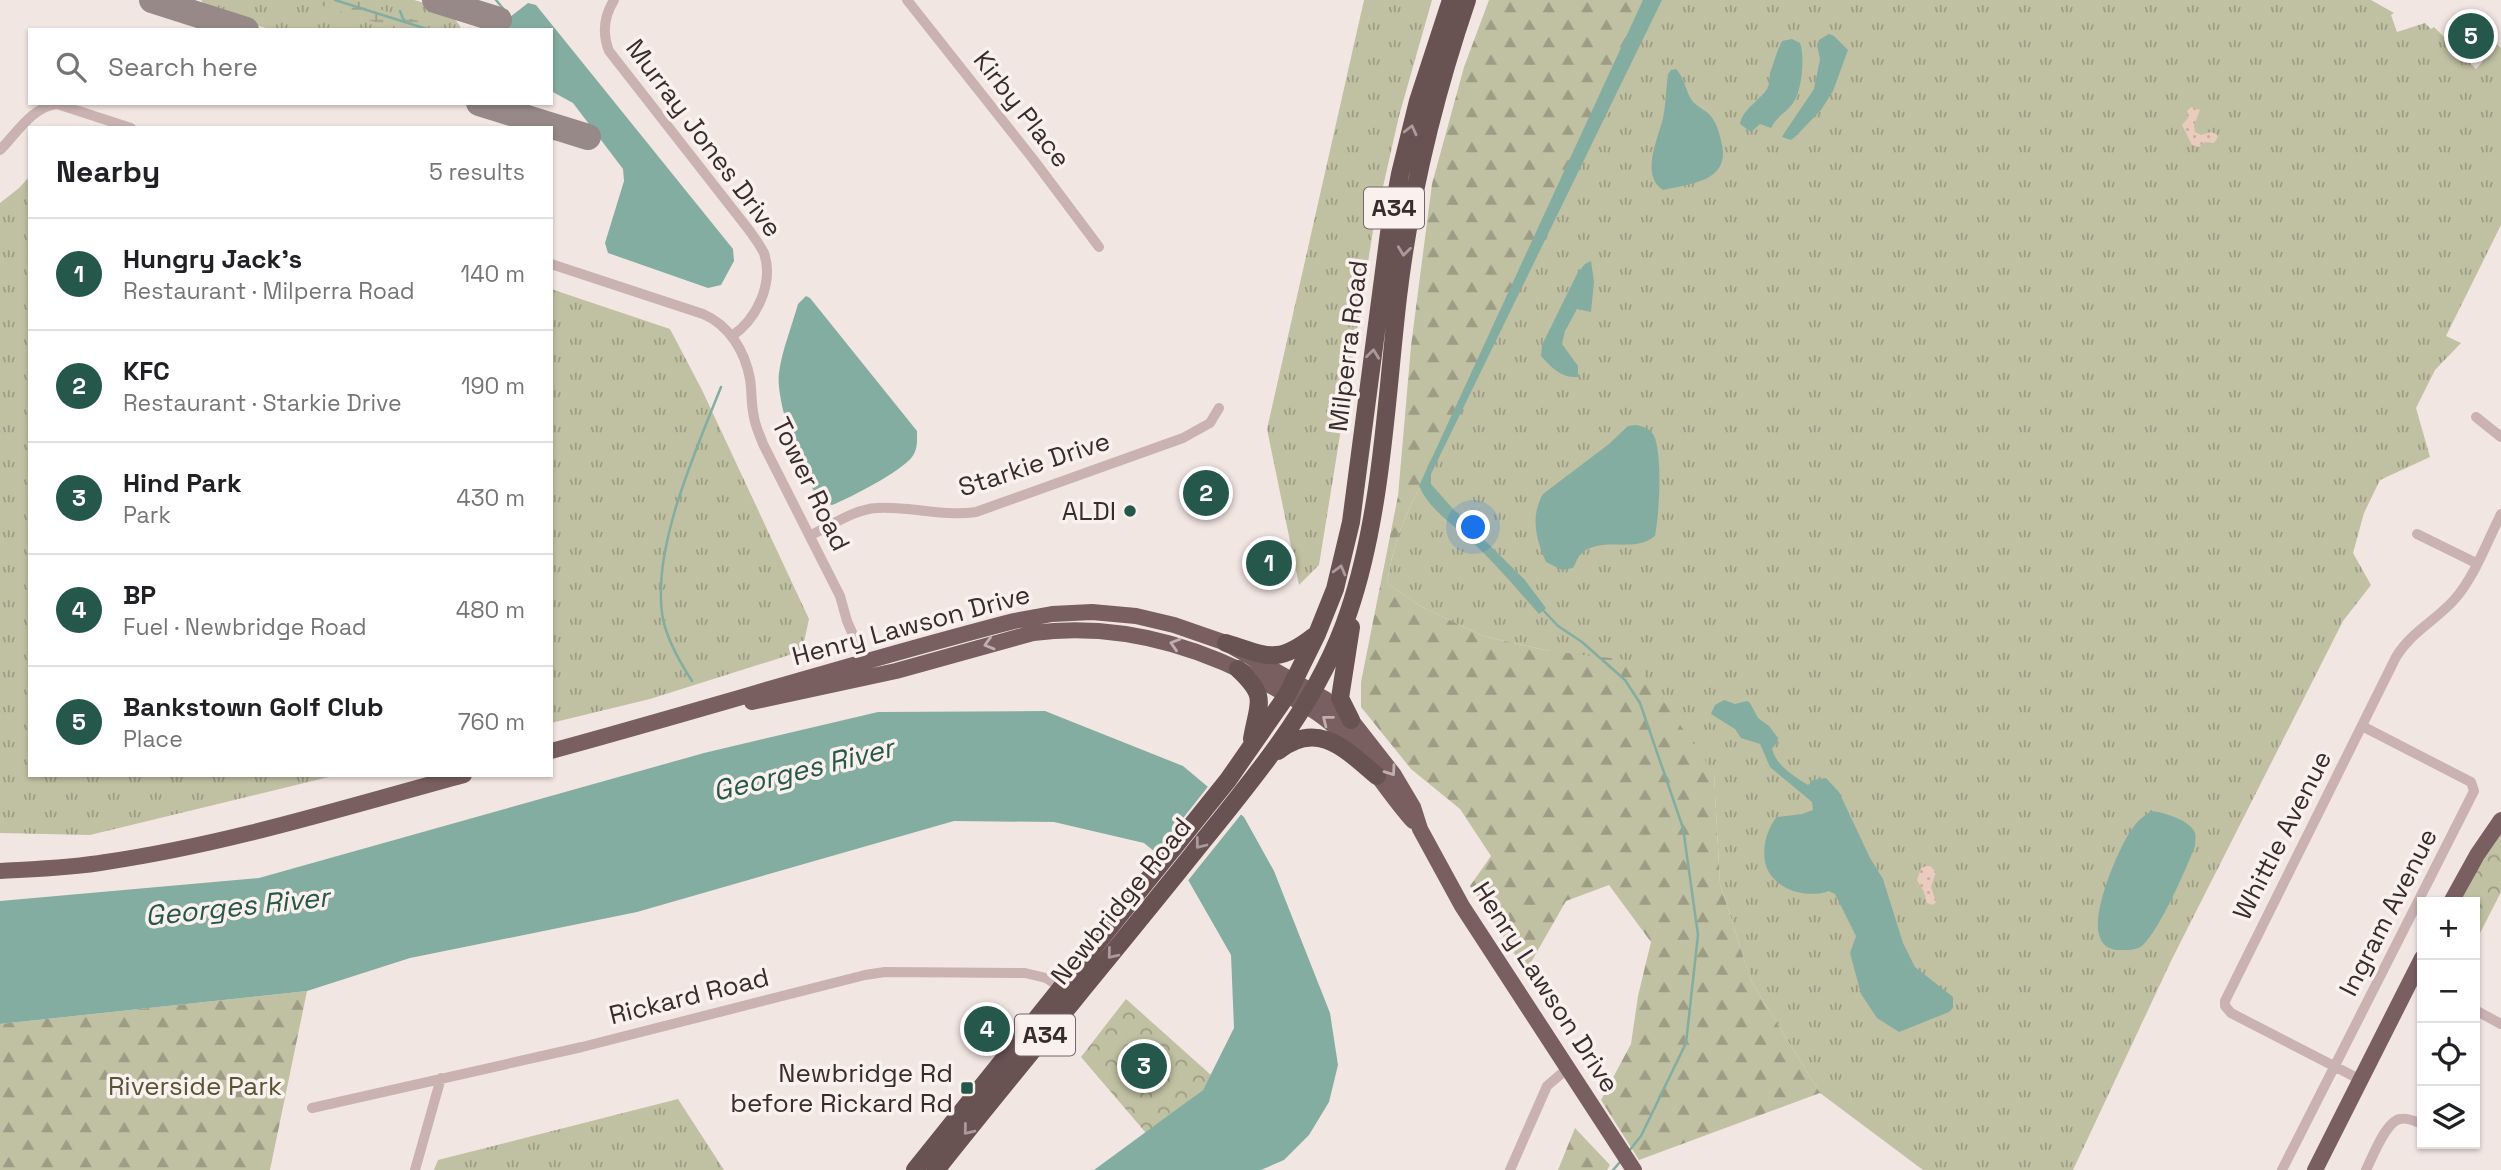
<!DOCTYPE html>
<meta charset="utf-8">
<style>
body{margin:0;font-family:"Space Grotesk",sans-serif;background:#f2f2f2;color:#202124}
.controls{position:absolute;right:21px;bottom:21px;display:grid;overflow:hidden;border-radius:0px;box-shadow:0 2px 5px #0004}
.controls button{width:63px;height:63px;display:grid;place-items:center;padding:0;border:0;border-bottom:2px solid #e0e0e0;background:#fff;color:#202124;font:35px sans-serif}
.you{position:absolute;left:1474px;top:528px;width:24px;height:24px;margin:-18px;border:5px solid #fff;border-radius:50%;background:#1a73e8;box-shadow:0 0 0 10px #1a73e833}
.badge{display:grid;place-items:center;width:46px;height:46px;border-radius:50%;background:#25574a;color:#fff;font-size:23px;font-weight:700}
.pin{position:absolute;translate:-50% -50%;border:4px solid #fff;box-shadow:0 2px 7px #0006}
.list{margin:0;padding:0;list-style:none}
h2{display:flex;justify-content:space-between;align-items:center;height:91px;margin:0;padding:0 28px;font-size:30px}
h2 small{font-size:23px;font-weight:400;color:#757577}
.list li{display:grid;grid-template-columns:46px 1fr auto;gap:21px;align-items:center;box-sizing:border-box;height:112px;padding:0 28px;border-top:2px solid #e0e0e0}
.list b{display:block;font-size:26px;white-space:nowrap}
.list p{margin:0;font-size:23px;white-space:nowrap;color:#757577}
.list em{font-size:23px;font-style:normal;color:#757577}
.icon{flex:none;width:38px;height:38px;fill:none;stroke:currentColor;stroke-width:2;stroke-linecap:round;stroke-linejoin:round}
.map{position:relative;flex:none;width:2501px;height:1170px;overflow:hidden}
.search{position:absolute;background:#fff;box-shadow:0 2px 5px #0004;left:28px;top:28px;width:525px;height:77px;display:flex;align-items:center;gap:18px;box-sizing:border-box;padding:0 24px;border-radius:0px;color:#757577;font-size:26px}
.panel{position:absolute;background:#fff;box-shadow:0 2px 5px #0004;left:28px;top:126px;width:525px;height:651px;border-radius:0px}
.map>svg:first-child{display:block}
.grass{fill:url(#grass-tufts)}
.forest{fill:url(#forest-firs)}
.wetland{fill:url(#wetland-marsh)}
.sand{fill:url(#sand-dots)}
.park{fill:url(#park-crowns)}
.water{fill:#84ada1}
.pier{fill:#f2e6e3}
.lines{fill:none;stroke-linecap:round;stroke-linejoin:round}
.stream{stroke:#84ada1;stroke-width:2.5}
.taxiway{stroke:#968988;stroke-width:26}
.minor{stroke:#c9b2af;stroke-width:10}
.primary{stroke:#795f5f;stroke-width:16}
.trunk{stroke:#695252;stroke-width:18}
.oneway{stroke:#aa9a99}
.oneway2{stroke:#c0afae}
.poi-dot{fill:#25574a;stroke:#faf1ef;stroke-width:2.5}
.labels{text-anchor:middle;stroke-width:7;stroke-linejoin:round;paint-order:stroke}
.shield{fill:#faf1ef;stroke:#736767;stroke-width:2}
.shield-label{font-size:24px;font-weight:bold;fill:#392c2d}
.street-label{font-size:26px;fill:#392c2d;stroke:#faf1ef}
.poi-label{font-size:26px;fill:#392c2d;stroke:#faf1ef;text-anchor:end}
.park-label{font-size:26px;fill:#545532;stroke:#faf1ef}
.water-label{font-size:28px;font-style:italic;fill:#25574a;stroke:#faf1ef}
</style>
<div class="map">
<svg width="2501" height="1170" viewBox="0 0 2501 1170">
<defs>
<pattern id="grass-tufts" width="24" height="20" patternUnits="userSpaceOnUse" patternTransform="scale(1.75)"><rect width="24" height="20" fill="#c0c0a3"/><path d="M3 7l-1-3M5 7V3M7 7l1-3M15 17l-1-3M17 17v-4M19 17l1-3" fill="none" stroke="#9d9c85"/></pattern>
<pattern id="forest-firs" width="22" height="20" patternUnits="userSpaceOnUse" patternTransform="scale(1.75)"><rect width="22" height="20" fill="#c0c0a3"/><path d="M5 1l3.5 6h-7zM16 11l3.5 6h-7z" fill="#9d9c85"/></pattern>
<pattern id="wetland-marsh" width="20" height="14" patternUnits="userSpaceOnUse" patternTransform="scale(1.75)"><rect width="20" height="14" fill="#c0c0a3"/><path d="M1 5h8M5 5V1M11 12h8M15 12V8" fill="none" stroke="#9d9c85"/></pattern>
<pattern id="sand-dots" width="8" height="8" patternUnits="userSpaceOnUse" patternTransform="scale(1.75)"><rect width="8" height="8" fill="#e9ccbd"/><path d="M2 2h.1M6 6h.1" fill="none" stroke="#c9afa3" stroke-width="1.8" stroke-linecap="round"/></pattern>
<pattern id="park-crowns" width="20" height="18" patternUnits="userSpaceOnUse" patternTransform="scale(1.75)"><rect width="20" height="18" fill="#c0c0a3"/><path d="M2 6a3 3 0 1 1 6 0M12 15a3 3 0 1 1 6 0" fill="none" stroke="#9d9c85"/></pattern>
</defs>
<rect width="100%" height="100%" fill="#f2e6e3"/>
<!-- grass -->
<path class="grass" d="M201 0H414C434 6 452 9 462 30H272L209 11Z
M1364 0H1432L1399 116 1373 231 1319 565 1299 585 1267 429Z
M1657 0H2371L2394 13 2391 15 2397 32 2425 23 2431 29 2434 27 2476 69 2497 44 2501 48V225L2446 336 2461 343 2435 370 2416 408 2430 457 2380 480 2364 513 2353 553 2371 585 2343 621 2172 959 2073 1170H1923L1820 1093 1751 981 1720 884 1714 773 1549 651 1483 636 1420 606 1387 583C1393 546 1403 515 1423 483Z
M30 176V775H337L90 835 0 833V203L19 188Z
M551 289 670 329 702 390 809 619 802 651 650 699 551 723Z
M678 1099 724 1170H434L438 1160Z"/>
<!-- forest -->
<path class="forest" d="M1489 0H1657L1423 483C1403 515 1393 546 1387 583L1420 606 1483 636 1549 651 1635 661 1714 773 1720 884 1751 981 1820 1093 1639 1160 1601 1100 1631 1044 1638 996 1651 942 1609 885 1566 901 1526 971 1470 886 1491 856 1460 809 1411 769 1361 707V682L1398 496 1411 346 1432 184 1464 67Z
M307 991 270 1170H0V1024Z
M1575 1128 1610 1165 1607 1170H1558Z"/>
<!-- wetland -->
<path class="wetland" d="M304 0H355L399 16 400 11 407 18 437 25 441 30H400Z"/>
<!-- sand -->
<path class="sand" d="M2191 107 2200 110 2194 126 2195 132 2201 135 2211 132 2216 134 2218 137 2214 143 2205 142 2199 147 2192 145 2182 125 2188 118 2187 111Z
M1929 865 1936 872 1931 887 1936 902 1933 905 1927 903 1924 892 1917 880 1921 868Z"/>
<!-- park -->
<path class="park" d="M2501 834V892L2475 943V902H2460L2478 868Z
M1126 999 1211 1075 1203 1090 1146 1133 1081 1057Z"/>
<!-- water -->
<path class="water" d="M1643 0H1662L1431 474V484L1454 510 1524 579 1546 608 1539 614C1515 587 1491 558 1463 534 1446 519 1429 508 1419 486Z
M528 3 536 5 733 249 734 261 721 285 708 288 608 253 605 243 624 181 623 169 573 103 551 91V30H510V17Z
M1829 34 1834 36 1848 50 1833 91 1821 110 1796 136 1791 140 1782 137 1785 132 1814 89 1820 59 1817 45 1819 40Z
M1792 39 1800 43C1805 56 1802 92 1793 103 1786 113 1777 116 1771 128L1760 124 1751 132 1740 124C1742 110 1759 101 1767 89 1770 84 1769 78 1770 73 1774 62 1777 51 1782 41Z
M1676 69C1685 78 1685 91 1693 102 1698 107 1705 110 1710 115 1717 123 1720 135 1722 145 1730 182 1688 184 1663 190 1640 175 1658 139 1663 118 1666 104 1666 89 1668 74L1671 70Z
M1591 261 1594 282 1591 312 1577 309 1565 331 1562 344 1578 366V377C1561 378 1552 368 1541 356L1542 345 1578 272 1585 264Z
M806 296 810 298 917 431C917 440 918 449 912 457 902 471 848 499 832 505 826 503 822 502 818 497 801 475 775 400 779 373 782 350 792 326 798 304Z
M1636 425C1644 427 1650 428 1654 436 1663 455 1659 516 1655 536 1633 554 1602 535 1581 554 1577 557 1576 564 1573 568L1562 570 1546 562C1536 539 1530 517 1543 494L1609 444 1628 426Z
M1724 700 1735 704 1747 701 1750 703 1758 718 1769 726 1778 738 1777 743 1772 748C1775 765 1795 777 1808 785L1813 780 1826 778 1839 792 1870 858 1883 879 1903 943 1915 967 1953 997V1008L1949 1012 1899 1032 1877 1018 1861 994 1850 953 1856 936 1835 894 1829 891C1810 898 1782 892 1770 874 1759 858 1765 830 1777 817L1802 814 1813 810 1812 802 1770 767 1760 744 1741 738 1735 729 1711 714 1715 705Z
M1045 711 1183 766 1244 817 1274 871 1330 1013 1338 1065 1329 1102 1309 1135 1284 1160 1261 1170H1094L1203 1090 1234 1028 1231 955 1187 878 1144 843 1054 822 954 821 637 912 410 958 307 991 0 1024V901L259 878 704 753 878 712Z
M2151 811C2163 812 2190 820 2195 833 2196 837 2195 842 2195 846 2186 869 2160 929 2143 945 2136 951 2126 950 2117 950 2108 949 2101 944 2099 934 2092 911 2118 849 2132 829 2137 821 2144 816 2151 811Z"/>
<!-- pier -->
<path class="pier" d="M1210 784 1243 812 1186 883 1154 855Z"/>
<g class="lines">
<!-- stream -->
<path class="stream" d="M335 0 430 30
M496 0 510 17
M400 11 404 21
M1542 609 1558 626 1582 642 1625 680 1640 703 1683 828 1698 935 1686 1043 1641 1136 1629 1151
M692 681C679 661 665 637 662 613 653 545 696 450 721 387
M1613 1170 1620 1162"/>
<!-- taxiway -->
<path class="taxiway" d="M152 0 246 30
M435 0 499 20
M479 103 588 137"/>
<!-- minor -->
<path class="minor" d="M614 0C604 16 602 33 609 51L749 230C754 237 760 245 764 253 774 283 757 319 732 336
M907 0 1033 159 1099 247
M0 150C16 134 33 106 57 104L131 128
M551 264 703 314C729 325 745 351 750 379 752 391 751 405 754 417 755 426 760 435 763 444L840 596 847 621 867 667
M2476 417 2501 437
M2417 534 2476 563
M811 535C831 526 854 509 877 508 910 506 943 517 976 512L1183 438 1210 423 1219 408
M2475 1010 2501 1024
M2361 1080 2231 1013 2225 1006V1001L2396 657C2411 632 2435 621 2454 600 2475 576 2487 542 2501 514
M312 1108 582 1047 865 975 885 972 1025 973 1046 978 1065 990
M415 1170 441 1078
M1510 1170 1547 1086 1568 1068
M2282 1170 2474 791 2471 782 2465 779 2362 726
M2366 1170C2372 1158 2386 1121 2400 1119 2408 1117 2416 1122 2422 1124"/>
<!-- primary -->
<path class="primary" d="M752 702 896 671 1033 633C1119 622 1198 645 1273 687 1294 699 1317 710 1335 727 1366 754 1386 791 1413 821
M551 751C706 709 859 661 1014 621L1052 614 1092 612 1136 616 1174 625 1226 643 1325 699 1351 720 1394 775 1413 807 1420 829 1462 906 1634 1170
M0 871C35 869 71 868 106 862 228 844 346 807 464 775
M2451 902 2477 855 2501 820
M2315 1170 2422 958"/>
<!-- trunk -->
<path class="trunk" d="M1226 643C1268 656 1277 665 1314 636
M1238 669C1269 698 1258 702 1252 739
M1351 720 1340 698 1351 627
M1278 751C1318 719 1346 750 1377 776
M915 1170 1228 780 1287 695 1317 634 1335 589 1351 522 1389 233 1400 174 1418 101 1451 0
M936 1170C1020 1064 1107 961 1191 856 1252 780 1318 705 1349 611 1382 513 1386 400 1398 297 1410 195 1434 97 1467 0"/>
</g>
<!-- one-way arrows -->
<defs><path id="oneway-chevron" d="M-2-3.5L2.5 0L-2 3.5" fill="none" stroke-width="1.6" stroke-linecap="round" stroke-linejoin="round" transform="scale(1.75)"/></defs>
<g class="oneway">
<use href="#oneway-chevron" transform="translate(1411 130) rotate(-76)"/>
<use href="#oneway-chevron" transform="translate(1404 251) rotate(97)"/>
<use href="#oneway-chevron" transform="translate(1373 354) rotate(-83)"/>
<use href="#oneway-chevron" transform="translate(1340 570) rotate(-75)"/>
<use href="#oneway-chevron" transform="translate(1200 844) rotate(128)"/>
<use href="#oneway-chevron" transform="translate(1112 954) rotate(129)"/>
<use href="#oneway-chevron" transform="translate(968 1130) rotate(129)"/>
</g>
<g class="oneway2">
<use href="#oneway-chevron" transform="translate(989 644) rotate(164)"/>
<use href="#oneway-chevron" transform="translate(1175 644) rotate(-163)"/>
<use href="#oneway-chevron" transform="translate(1327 720) rotate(-142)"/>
<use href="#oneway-chevron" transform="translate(1391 771) rotate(55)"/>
</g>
<!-- markers -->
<g class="poi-dot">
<circle cx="1130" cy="511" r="7"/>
<rect x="960" y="1081" width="14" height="14" rx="3.5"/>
</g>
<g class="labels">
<!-- shield labels -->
<g class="shield">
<rect x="1364" y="187.5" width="60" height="41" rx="5"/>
<rect x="1015" y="1014.5" width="60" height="41" rx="5"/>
</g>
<g class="shield-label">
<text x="1394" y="216">A34</text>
<text x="1045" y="1043">A34</text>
</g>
<!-- street labels -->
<g class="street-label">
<text transform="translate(1022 109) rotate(52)" y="9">Kirby Place</text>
<text transform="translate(704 138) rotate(53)" y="9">Murray Jones Drive</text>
<text transform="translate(1348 346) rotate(-83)" y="9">Milperra Road</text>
<text transform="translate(1034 464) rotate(-18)" y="9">Starkie Drive</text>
<text transform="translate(811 484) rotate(64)" y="9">Tower Road</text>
<text transform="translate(911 625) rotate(-15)" y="9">Henry Lawson Drive</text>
<text transform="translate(2282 835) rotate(-63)" y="9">Whittle Avenue</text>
<text transform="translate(1121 901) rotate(-51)" y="9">Newbridge Road</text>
<text transform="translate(2388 912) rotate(-63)" y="9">Ingram Avenue</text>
<text transform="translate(1546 987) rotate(57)" y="9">Henry Lawson Drive</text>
<text transform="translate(689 996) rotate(-14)" y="9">Rickard Road</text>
</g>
<!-- poi labels -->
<g class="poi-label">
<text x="1116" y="520">ALDI</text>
<text x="953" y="1082">Newbridge Rd<tspan x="953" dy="30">before Rickard Rd</tspan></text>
</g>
<!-- park labels -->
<g class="park-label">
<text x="195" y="1095">Riverside Park</text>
</g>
<!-- water labels -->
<g class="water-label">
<text transform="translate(803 769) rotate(-14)" y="10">Georges River</text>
<text transform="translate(237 906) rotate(-6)" y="10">Georges River</text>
</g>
</g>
</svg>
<div class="controls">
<button>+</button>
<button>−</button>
<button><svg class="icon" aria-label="locate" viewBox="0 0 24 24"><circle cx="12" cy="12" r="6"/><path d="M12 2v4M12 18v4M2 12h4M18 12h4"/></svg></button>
<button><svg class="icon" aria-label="layers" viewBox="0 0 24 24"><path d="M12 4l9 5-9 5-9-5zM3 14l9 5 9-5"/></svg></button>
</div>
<div class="you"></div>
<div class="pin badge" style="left:1269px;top:563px">1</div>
<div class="pin badge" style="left:1206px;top:493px">2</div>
<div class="pin badge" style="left:1144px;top:1066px">3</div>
<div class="pin badge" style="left:987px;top:1029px">4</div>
<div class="pin badge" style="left:2471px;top:36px">5</div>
<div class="search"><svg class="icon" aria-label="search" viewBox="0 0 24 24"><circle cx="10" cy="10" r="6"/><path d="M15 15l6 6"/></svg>Search here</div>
<section class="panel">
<h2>Nearby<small>5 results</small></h2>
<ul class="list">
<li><span class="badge">1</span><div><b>Hungry Jack's</b><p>Restaurant · Milperra Road</p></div><em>140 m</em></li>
<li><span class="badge">2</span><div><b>KFC</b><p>Restaurant · Starkie Drive</p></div><em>190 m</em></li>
<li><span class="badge">3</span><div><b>Hind Park</b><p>Park</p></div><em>430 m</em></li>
<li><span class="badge">4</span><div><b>BP</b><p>Fuel · Newbridge Road</p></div><em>480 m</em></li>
<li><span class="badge">5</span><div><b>Bankstown Golf Club</b><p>Place</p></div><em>760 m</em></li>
</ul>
</section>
</div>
